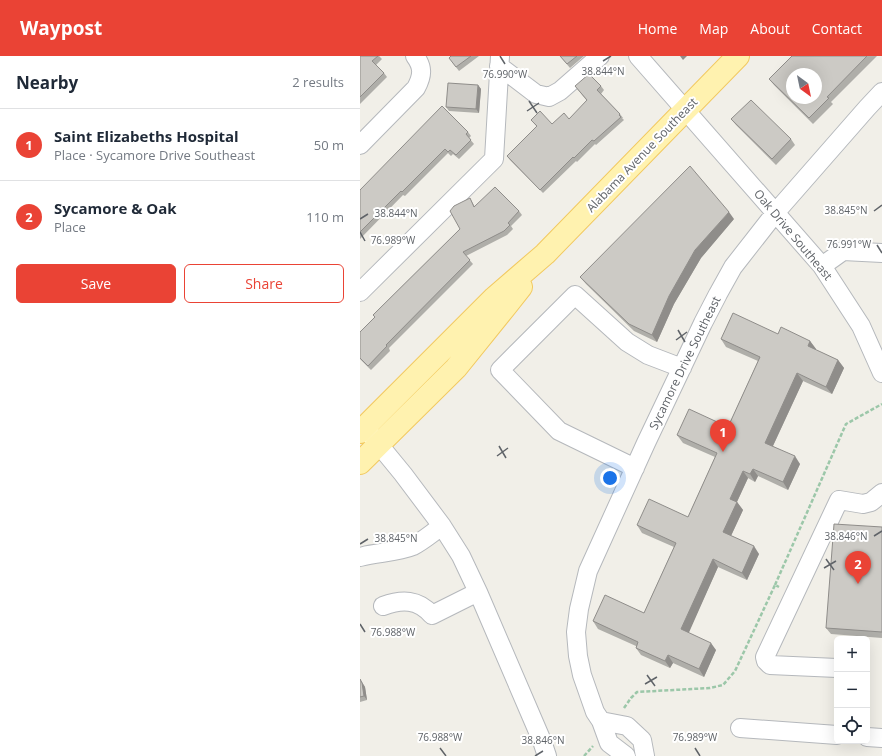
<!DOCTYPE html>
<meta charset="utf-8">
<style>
body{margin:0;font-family:"Open Sans",sans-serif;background:#f2f2f3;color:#1f2937}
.controls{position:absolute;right:12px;bottom:12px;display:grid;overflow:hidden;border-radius:6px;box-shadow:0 4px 16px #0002}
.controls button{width:36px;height:36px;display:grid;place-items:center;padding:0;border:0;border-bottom:1px solid #e0e1e3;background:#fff;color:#1f2937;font:20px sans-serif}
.compass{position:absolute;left:426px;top:12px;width:36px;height:36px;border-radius:50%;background:#fff;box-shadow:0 4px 16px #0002;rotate:147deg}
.you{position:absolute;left:250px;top:422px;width:14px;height:14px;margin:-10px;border:3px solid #fff;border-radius:50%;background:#1a73e8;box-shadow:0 0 0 6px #1a73e833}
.badge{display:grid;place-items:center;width:26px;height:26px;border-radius:50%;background:#ea4335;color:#fff;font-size:13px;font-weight:700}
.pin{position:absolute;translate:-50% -33px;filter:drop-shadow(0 1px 2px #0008)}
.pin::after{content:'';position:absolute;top:21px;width:14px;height:12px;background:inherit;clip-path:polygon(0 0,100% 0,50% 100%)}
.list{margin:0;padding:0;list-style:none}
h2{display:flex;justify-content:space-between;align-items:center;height:52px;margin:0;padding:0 16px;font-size:17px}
h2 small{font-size:13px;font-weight:400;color:#747a83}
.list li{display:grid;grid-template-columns:26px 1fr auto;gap:12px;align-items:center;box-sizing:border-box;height:72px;padding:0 16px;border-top:1px solid #e0e1e3}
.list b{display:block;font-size:15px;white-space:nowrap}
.list p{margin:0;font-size:13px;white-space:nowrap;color:#747a83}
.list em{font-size:13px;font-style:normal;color:#747a83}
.actions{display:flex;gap:8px;padding:12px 16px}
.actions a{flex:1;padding:9px 0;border:1px solid #ea4335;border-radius:6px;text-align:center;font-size:14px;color:#ea4335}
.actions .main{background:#ea4335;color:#fff}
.icon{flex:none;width:22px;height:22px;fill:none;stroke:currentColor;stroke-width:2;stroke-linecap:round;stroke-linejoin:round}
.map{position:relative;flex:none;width:522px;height:700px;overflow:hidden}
header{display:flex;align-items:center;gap:24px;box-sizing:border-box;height:56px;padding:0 20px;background:#ea4335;color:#fff}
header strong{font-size:19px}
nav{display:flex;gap:22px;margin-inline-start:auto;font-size:14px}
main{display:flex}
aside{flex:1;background:#fff}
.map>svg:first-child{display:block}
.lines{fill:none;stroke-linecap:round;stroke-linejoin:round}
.minor-casing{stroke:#b5b8bc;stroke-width:20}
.major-casing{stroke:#f2c960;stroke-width:24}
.path{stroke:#9cc7a9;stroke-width:2.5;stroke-dasharray:4 2;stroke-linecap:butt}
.minor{stroke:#fff;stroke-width:18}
.major{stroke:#fff2af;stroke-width:22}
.wall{fill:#afaea9}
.shaded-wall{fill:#8f8d8a}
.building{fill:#cccac5;stroke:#8f8d8a;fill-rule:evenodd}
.ticks{fill:none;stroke:#5f6368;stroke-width:1.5}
.labels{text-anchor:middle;stroke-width:4;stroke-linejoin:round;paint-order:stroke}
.street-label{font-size:12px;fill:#5f6368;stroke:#fff}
.ticks-label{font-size:10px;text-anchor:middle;fill:#5f6368;stroke:#fff;stroke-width:4;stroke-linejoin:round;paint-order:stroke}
</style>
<header>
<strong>Waypost</strong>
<nav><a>Home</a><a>Map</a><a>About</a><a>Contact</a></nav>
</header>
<main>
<aside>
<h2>Nearby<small>2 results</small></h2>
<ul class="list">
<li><span class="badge">1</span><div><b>Saint Elizabeths Hospital</b><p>Place · Sycamore Drive Southeast</p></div><em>50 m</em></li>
<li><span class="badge">2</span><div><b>Sycamore &amp; Oak</b><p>Place</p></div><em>110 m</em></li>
</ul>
<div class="actions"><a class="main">Save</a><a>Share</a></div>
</aside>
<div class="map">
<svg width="522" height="700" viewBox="0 0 522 700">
<rect width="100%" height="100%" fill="#f1efe8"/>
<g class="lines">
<!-- minor casing -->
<g class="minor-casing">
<path id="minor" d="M278 0 462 210 501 270 522 317
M139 10 176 38 189 41 200 35 240 0
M0 89 56 32C63 19 63 11 55 0
M462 210 483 195 522 197
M0 236 134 103 140 0
M11 379 43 418 82 470 101 500 118 536 182 685 187 700
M275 412 199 375 140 314 215 239 267 286 288 299 322 312
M0 501C17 496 36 497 53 490 63 485 72 477 82 470
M23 550C42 543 58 543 72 559L118 536
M477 612 410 609 406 605 405 601 479 444 503 448 511 446 522 437
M241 665 267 670 282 684 285 700
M380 672 477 679
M507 681 522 682
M266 700 249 687 241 665 235 656 222 619 218 600 216 576 219 553 228 515 286 387 343 267 358 238 373 211 416 156 507 52 522 36"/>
</g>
<!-- major casing -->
<g class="major-casing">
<path id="major" d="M0 376 134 242 185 198 378 0
M0 407 96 312 146 250 161 231"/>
</g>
<!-- path -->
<path class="path" d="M415 529 486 368 522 348
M264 652 271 642 277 636 350 632 363 629 375 615 415 529 419 531
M224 700 233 690"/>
<!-- minor -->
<use href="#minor" class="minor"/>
<!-- major -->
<use href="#major" class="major"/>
</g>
<!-- wall -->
<path class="wall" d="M0 0H19L22 3 16 9 24 17 27 21 0 48Z
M91 0H119L99 15 92 6Z
M200 0H224L210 12Z
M432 0H517L471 46 473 48 453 68 414 29 409 23Z
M118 29 121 33 119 57 89 55 86 51Z
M215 30H241L244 34 241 38 260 58 263 62H262L264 64 236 89 235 88 217 106 216 105 183 137 150 104 147 100 177 71 171 64 192 68 209 63 227 45Z
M371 63 431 83 435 89 416 109 376 69Z
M108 76 111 80 109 82 114 88 99 103 93 98 91 100 88 97 45 140 43 139 0 183V134Z
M110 142 115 151 159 155 162 159 151 170 153 173 147 179 106 200 113 208 29 292 30 295 11 314 0 303V276L15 261 13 259 100 173Z
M374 163 341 202 314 248 297 286 274 275 226 228 220 221Z
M418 278 450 285 456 293 455 294 478 304 484 312 472 338 443 325 413 390 440 408 428 434 398 420 395 426 388 422 377 446 383 454 371 480 399 498 387 524 358 511 328 577 356 594 344 621 313 607 310 612 281 599 276 592V590L238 573 233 565 284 557 314 491 282 477 277 469 328 461 355 401 323 387 317 379 368 371 398 305 366 291 361 283Z
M522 471V582L471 578 466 572Z
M0 623 5 631 7 644 0 646Z"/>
<!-- shaded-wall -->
<path class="shaded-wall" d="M320 0H327L323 4Z
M118 29 121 33 119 57 116 53Z
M369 156 374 163 341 202 314 248 297 286 292 279 309 240 335 194Z
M450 285 456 293 453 298 448 290Z
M478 304 484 312 472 338 466 331Z
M437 317 443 325 411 394 405 387Z
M435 400 440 408 428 434 423 426Z
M393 413 398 420 395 426 390 418Z
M383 415 388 422 375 450 370 443Z
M377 446 383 454 369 484 363 476Z
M394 490 399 498 387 524 382 517Z
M353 503 358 511 327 581 321 573Z
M351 587 356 594 344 621 339 613Z
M308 599 313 607 310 612 305 605Z
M0 623 5 631 7 644 4 640Z"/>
<!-- building -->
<path class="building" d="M0 0H18L12 5 24 17 0 41Z
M91 0H111L96 11 89 2Z
M200 0H217L207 8Z
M432 0H507L467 41 469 42 449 62 409 23ZM432 18H456V42H432Z
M229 18 241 30 237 34 260 58 259 59 261 61 234 85 232 84 214 102 213 101 180 134 147 100 177 70 171 64 180 55 192 68 204 57 209 63 227 44 215 30Z
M88 27 118 29 116 53 86 51Z
M391 44 431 83 412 103 371 63Z
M82 50 108 76 106 78 111 84 96 99 90 94 88 96 85 93 42 136 41 135 0 176V134Z
M330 110 369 156 335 194 309 240 292 279 269 268 220 221Z
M135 131 159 155 148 167 150 169 144 175 103 196 110 204 26 289 27 290 8 310 0 302V276L15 261 13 259 100 173 90 155 94 150 110 142 114 151Z
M373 257 418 278 421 271 450 285 448 290 478 304 466 331 437 317 405 387 435 400 423 426 393 413 390 418 383 415 370 443 377 446 363 476 394 490 382 517 353 503 321 573 351 587 339 613 308 599 305 605 276 592 278 586 233 565 245 539 284 557 316 487 277 469 289 443 328 461 357 397 317 379 329 353 368 371 400 301 361 283Z
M474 468 522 471V576L466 572Z
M0 623 2 627 4 640 0 641Z"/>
<!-- ticks -->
<path class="ticks" d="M140 0 145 8M243 5 251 0M169 45 177 57M167 55 179 47M514 155 522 149M0 163 8 158M0 176 5 185M517 189 522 197M318 274 325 286M316 284 327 276M139 390 146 402M137 400 148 392M514 480 522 475M0 488 8 483M466 503 474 514M464 512 476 505M0 568 5 576M287 619 295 630M285 628 297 621M80 692 86 700M335 692 340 700M175 700 183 695"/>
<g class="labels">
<!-- street labels -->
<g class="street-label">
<text transform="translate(282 99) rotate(-46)" y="4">Alabama Avenue Southeast</text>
<text transform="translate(433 179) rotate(50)" y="4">Oak Drive Southeast</text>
<text transform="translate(325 307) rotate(-64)" y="4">Sycamore Drive Southeast</text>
</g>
</g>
<g class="ticks-label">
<text x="243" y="19">38.844°N</text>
<text x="145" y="22">76.990°W</text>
<text x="486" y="158">38.845°N</text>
<text x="36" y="161">38.844°N</text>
<text x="33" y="188">76.989°W</text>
<text x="489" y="192">76.991°W</text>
<text x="486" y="484">38.846°N</text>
<text x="36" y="486">38.845°N</text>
<text x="33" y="580">76.988°W</text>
<text x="80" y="685">76.988°W</text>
<text x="335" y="685">76.989°W</text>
<text x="183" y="688">38.846°N</text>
</g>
</svg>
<div class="controls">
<button>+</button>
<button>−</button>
<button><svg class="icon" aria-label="locate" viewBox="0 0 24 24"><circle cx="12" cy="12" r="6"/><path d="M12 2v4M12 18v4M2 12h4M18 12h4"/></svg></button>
</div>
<svg class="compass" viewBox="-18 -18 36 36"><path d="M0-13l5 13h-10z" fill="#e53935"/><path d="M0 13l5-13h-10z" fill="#747a83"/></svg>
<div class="you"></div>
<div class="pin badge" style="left:363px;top:396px">1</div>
<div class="pin badge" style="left:498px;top:528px">2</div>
</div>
</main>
